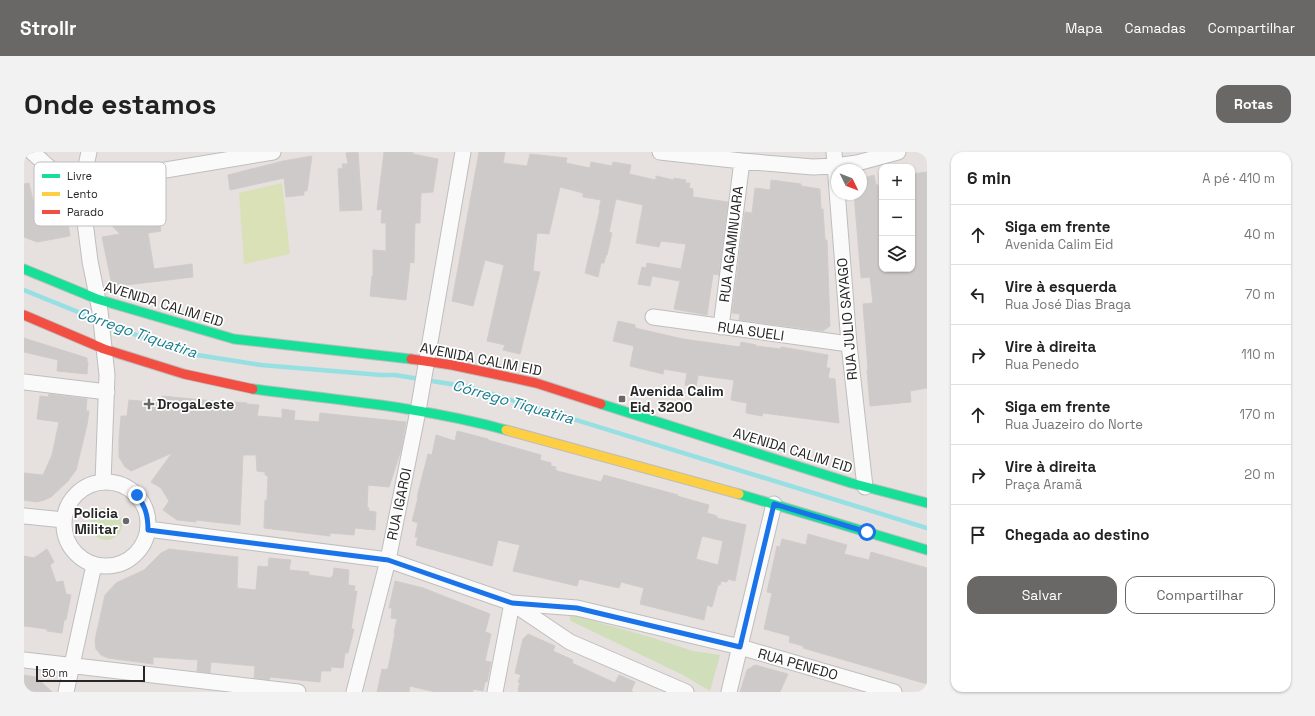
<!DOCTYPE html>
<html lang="pt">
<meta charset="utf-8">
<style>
body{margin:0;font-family:"Space Grotesk",sans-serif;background:#f2f2f2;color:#222}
.controls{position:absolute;right:12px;top:12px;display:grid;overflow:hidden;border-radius:8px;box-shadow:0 1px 3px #0004}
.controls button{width:36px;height:36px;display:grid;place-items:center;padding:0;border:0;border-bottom:1px solid #e0e0e0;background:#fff;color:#222;font:20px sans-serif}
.compass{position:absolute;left:807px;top:12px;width:36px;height:36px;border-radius:50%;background:#fff;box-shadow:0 1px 3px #0004;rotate:133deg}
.scale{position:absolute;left:12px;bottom:10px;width:109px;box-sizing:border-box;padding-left:4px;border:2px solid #272727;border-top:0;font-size:11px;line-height:14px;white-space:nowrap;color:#272727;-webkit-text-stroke:3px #fff;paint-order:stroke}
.stop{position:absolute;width:12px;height:12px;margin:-9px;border:3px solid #1a73e8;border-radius:50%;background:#fff}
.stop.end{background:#1a73e8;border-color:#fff;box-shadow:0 1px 4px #0008}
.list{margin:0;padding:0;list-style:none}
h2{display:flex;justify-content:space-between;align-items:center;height:52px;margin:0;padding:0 16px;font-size:17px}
h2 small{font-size:13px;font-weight:400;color:#767676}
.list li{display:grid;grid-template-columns:26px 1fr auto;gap:12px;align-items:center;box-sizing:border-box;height:60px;padding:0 16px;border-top:1px solid #e0e0e0}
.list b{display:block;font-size:15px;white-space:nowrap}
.list p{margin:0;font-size:13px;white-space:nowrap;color:#767676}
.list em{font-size:13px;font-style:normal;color:#767676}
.actions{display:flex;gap:8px;padding:12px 16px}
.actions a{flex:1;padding:9px 0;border:1px solid #6a6867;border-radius:12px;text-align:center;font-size:14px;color:#6a6867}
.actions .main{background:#6a6867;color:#fff}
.icon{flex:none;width:22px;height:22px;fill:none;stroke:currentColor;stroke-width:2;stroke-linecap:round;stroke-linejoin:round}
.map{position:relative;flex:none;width:903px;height:540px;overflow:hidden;border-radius:12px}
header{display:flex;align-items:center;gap:24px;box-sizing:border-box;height:56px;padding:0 20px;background:#6a6867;color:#fff}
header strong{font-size:19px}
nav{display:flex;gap:22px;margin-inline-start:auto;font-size:14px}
.intro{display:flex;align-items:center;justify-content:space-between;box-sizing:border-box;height:96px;padding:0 24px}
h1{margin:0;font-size:28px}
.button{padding:10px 18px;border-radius:12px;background:#6a6867;color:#fff;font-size:14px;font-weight:700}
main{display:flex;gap:24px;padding:0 24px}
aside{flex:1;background:#fff;border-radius:12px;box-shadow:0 1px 3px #0004}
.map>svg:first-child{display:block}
.green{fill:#d0deb9}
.pitch{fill:#dbe1b6}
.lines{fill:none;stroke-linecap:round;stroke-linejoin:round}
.stream{stroke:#96dfe2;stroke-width:4.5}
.building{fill:#cecac9;stroke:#d1ccca;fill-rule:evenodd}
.street-casing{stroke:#bfbebf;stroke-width:17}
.fast-casing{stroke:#bfbcbc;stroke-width:11}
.slow-casing{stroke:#bfbcbc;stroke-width:11}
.jam-casing{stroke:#bfbcbc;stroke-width:11}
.street{stroke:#fbfafa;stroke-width:15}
.fast{stroke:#16e098;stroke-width:9}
.slow{stroke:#ffcf43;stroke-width:9}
.jam{stroke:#f24e42;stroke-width:9}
.route{stroke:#1a73e8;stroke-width:5}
.poi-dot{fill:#6a6867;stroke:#fff;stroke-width:1.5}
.labels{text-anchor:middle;stroke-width:3.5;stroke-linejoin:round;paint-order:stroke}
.street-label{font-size:14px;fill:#272727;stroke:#fff}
.poi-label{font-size:14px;font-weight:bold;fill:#272727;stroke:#fff;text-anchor:start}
.water-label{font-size:15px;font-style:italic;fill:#177c8b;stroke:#fff}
.key{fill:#fff;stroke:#bebebe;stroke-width:1}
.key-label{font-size:11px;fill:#272727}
</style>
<header>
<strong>Strollr</strong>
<nav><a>Mapa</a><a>Camadas</a><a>Compartilhar</a></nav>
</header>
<div class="intro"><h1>Onde estamos</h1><a class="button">Rotas</a></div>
<main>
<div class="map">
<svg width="903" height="540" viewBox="0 0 903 540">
<rect width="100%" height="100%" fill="#e6e0de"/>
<!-- green -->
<path class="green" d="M66 372a16 16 0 1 1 32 0a16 16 0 1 1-32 0Z
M545 462 626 485 669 499 696 503 686 539 659 523 547 469Z"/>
<!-- pitch -->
<path class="pitch" d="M258 31 266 102 220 112 215 41Z"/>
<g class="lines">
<!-- stream -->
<path class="stream" d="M0 138 101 179 167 202 237 213 357 223H371L445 235 903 376"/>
</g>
<!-- building -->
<path class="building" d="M334 0 338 58 316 59 314 17 319 16 318 12H324L322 1Z
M360 0H389V2L414 7 409 40 397 41 396 71H391L390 111 386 110 382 148 346 144 348 124H349V98L362 99V71H357L358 57 353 58Z
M455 0H481L479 11 503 14 506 2 543 6 542 11 566 16 567 10 588 14 589 10 607 13 605 22 632 28V24L650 28V26L662 28 661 31H666L665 36 669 37V45L704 50 695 123 689 122 683 163 650 157 656 129 628 124 626 134 614 132 618 115 622 116 623 111 657 117 662 92 637 89 635 95 612 91 619 53 592 47 585 80 588 81 583 103H582L580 111H577L574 125 561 121 576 57H575L577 48 559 45V41L536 35 525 82 513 81 509 119 516 120 496 202 479 198 481 193 463 189 480 113 461 108 449 154 428 149Z
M288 4 283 39H280V43L262 45 260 26 206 38 204 23 259 9Z
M903 20V236L886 239 887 250 846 254 843 218H844L839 152 849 151 846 125 837 126 830 42H837V27L850 23 852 33 853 32 854 34 858 33V117H888V22Z
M747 28 777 32V34L796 37 797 57H799L801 88H803L806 174 799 179 715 168 716 162 708 161 721 60 728 61 731 36 746 38Z
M5 31 14 70 43 64 46 84 13 90 0 85V32Z
M137 35 140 53 133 55 137 79 124 81 130 117 168 112 169 125 102 133V132L88 133 78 85 96 82 80 66V61L83 56 81 43Z
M594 169 611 173V176L659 187 716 195 717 190 732 193V194L757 197V195L804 203 802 216H806L804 226 811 227 815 271 739 261 738 264 722 261 723 251 707 248 710 228 674 223 672 235 661 233 663 221 640 217 639 222 606 214 610 194 589 189Z
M0 186 63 206V210H64L63 222 33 219 34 208 0 200Z
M25 242 63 247 62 259H65L63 273 52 318 44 329 27 345 20 348 13 350 0 348V321L19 323 28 303 35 270 13 267 16 244 24 245Z
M138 244 210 251V250L223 251V252L235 253 233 264 258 266V257L271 259 270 268 295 270 296 261 382 270 377 298 365 335 344 333 343 356H345V359L352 360 351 378 331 376 330 383 306 381V384L240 376 241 348H243L244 324 241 323V320L233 319 232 303H219L216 373 172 368V370L153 368 139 358 145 349 137 336 127 330 148 301 107 319 101 315 95 305V288L97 264H103L105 248 137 251Z
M433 279 464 287V288L517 303 516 308 527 311V314L532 315 531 318H533V319L577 330 580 323 654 343 653 344 685 353 683 361 693 364V366L722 373 711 429 704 427 703 430 697 429 696 433H694L688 455 683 453 680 468 616 452 620 436 597 430 595 436 555 427 553 434 489 419 496 393 474 388 468 414 392 393 394 385H391L394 371 388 369 394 346 393 345 404 302 408 303 412 283 431 289ZM678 384 699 389 694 413 672 407Z
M784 382 823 393 820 402 845 408 847 400 903 416V532L779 496V494L765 490 766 484 740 477 748 441 743 440 753 394 756 395 758 387 782 393Z
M23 397 30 410 26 413 32 430 39 429 42 442 47 443 42 468H40L38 481 23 479V477L0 474V404L10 406Z
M145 397 214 405 213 436 232 438 234 414 244 415 245 406 267 408 265 418 285 420V423L307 426 308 424H309L310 416 325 418 324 433 331 434 330 439H333L327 477H330L324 501H321L319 516 307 515V519H297L296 530 246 525 245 528 230 526 231 514 187 510 186 521 173 519 174 508 129 505V512L84 506 77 503 72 497 71 488 81 443 92 431 120 418 137 401Z
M371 429 399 436 466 462 461 480 467 482 461 509 467 510 463 530H461L459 539 449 537V540H411L386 534 385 540H353L358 517 363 518V516L364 517 371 481H370L373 467 367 466 368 456H365Z
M504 482 531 494 529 499 549 508 548 511 591 531 595 523 611 530 607 539 609 540H494L495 537H494L496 531 494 530 497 523 491 521 499 487Z
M731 513 764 522 756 540H716L723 518Z
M0 523 12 525 28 540H0Z"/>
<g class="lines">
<!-- street casing -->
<g class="street-casing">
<path id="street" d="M8 0 39 28 48 31 58 32 249 0
M65 0 58 32 60 62 66 109 76 159 83 223 79 330
M636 0 718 9 789 15 811 14 833 11 874 0
M810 0 825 192 841 335
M629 165 825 192
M697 175 718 9
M0 230 83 240
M40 372a42 42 0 1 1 84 0a42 42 0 1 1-84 0Z
M0 364 40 368
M124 377 364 408 488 451 546 490 662 540
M0 508 274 540
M42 540 70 413
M330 540 364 408 394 259 439 0
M471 540 488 451 553 456 716 495 870 540
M705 540 750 352"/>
</g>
<!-- fast casing -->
<g class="fast-casing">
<path id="fast" d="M0 117 73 147 210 187 387 207
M229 237C313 248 400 255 482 278
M577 252 827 331 903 351
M715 342 903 398"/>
</g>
<!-- slow casing -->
<g class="slow-casing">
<path id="slow" d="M482 278 715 342"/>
</g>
<!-- jam casing -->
<g class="jam-casing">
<path id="jam" d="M0 163 80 197 160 222 229 237
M387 207 428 213 512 231 577 252"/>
</g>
<!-- street -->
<use href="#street" class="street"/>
<!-- fast -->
<use href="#fast" class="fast"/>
<!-- slow -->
<use href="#slow" class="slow"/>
<!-- jam -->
<use href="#jam" class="jam"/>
</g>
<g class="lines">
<!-- route -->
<path class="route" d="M113 343C121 354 124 363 124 378L364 408 488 451 553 456 716 495 750 352 843 380"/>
</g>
<!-- markers -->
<g class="poi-dot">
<rect x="594" y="243" width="8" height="8" rx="2"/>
<path d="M123 246h4v4h4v4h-4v4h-4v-4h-4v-4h4z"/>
<circle cx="102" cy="369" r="4"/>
</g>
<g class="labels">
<!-- street labels -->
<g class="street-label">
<text transform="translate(707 92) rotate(-83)" y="5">RUA AGAMINUARA</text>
<text transform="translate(140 152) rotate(17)" y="5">AVENIDA CALIM EID</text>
<text transform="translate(823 167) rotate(-95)" y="5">RUA JULIO SAYAGO</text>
<text transform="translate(727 179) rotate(8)" y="5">RUA SUELI</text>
<text transform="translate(457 207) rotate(11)" y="5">AVENIDA CALIM EID</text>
<text transform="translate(769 298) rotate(17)" y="5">AVENIDA CALIM EID</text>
<text transform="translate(375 352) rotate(-78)" y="5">RUA IGAROI</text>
<text transform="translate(774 512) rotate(16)" y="5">RUA PENEDO</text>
</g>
<!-- poi labels -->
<g class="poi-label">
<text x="606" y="244">Avenida Calim<tspan x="606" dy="16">Eid, 3200</tspan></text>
<text x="133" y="257">DrogaLeste</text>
<text x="94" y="366" text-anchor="end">Policia<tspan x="94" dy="16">Militar</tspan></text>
</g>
<!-- water labels -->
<g class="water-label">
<text transform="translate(113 181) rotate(19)" y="5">Córrego Tiquatira</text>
<text transform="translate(489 250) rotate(16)" y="5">Córrego Tiquatira</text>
</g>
</g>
<!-- legend -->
<rect x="10" y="10" width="132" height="64" rx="6" class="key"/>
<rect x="18" y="22" width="18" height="4" fill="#16e098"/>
<rect x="18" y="40" width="18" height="4" fill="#ffcf43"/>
<rect x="18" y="58" width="18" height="4" fill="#f24e42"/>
<g class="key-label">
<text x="43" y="28">Livre</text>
<text x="43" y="46">Lento</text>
<text x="43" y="64">Parado</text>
</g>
</svg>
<div class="controls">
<button>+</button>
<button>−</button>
<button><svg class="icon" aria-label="layers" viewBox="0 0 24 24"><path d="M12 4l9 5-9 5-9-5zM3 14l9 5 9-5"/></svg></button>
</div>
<svg class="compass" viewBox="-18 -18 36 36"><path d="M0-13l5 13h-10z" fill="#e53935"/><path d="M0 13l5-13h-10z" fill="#767676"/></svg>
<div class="scale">50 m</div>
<div class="stop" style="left:843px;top:380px"></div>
<div class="stop end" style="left:113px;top:343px"></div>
</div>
<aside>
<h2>6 min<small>A pé · 410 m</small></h2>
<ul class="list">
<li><svg class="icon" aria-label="ahead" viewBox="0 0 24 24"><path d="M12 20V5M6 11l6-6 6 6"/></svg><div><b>Siga em frente</b><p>Avenida Calim Eid</p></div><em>40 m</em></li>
<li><svg class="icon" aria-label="left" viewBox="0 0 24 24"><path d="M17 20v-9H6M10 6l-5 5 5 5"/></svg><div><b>Vire à esquerda</b><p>Rua José Dias Braga</p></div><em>70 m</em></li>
<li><svg class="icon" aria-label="right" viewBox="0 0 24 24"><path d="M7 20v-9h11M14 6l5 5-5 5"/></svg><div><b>Vire à direita</b><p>Rua Penedo</p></div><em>110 m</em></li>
<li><svg class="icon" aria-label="ahead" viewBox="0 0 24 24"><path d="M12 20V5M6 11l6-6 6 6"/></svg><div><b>Siga em frente</b><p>Rua Juazeiro do Norte</p></div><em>170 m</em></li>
<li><svg class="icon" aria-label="right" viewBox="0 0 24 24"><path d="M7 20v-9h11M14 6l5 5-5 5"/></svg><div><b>Vire à direita</b><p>Praça Aramã</p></div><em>20 m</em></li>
<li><svg class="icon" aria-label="arrive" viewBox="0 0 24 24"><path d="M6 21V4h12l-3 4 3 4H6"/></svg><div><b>Chegada ao destino</b></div></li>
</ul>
<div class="actions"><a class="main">Salvar</a><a>Compartilhar</a></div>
</aside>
</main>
